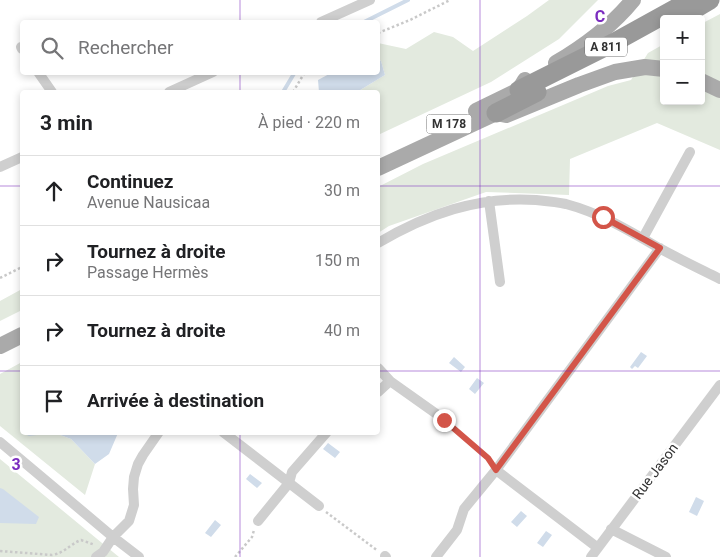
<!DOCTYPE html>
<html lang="fr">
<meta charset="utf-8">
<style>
body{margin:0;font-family:Roboto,sans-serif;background:#f2f2f2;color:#202124}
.controls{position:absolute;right:15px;top:15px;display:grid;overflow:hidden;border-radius:5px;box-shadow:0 2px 8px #0003}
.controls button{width:45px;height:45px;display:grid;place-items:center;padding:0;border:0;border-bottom:1px solid #e0e0e0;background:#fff;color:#202124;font:25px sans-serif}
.stop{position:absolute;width:15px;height:15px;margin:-11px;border:4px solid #d35549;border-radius:50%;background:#fff}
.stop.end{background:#d35549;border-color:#fff;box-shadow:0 1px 5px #0008}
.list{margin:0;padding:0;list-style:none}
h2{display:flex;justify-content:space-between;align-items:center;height:65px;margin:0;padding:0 20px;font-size:21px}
h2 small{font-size:16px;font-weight:400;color:#757577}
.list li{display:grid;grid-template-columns:32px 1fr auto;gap:15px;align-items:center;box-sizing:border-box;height:70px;padding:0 20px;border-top:1px solid #e0e0e0}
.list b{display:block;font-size:19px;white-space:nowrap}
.list p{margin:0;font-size:16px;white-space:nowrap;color:#757577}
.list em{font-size:16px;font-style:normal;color:#757577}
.icon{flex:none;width:28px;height:28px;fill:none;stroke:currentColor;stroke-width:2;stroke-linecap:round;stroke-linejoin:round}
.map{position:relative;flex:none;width:720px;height:557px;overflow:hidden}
.search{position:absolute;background:#fff;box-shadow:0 2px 8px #0003;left:20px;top:20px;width:360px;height:55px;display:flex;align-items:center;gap:12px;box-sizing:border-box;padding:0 18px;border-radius:5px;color:#757577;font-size:19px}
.panel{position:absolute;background:#fff;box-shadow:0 2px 8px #0003;left:20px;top:90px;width:360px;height:345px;border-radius:5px}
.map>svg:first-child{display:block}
.green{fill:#e3eadf}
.water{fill:#d0dcea}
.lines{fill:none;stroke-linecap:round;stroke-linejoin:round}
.stream{stroke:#d0dcea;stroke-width:4}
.path{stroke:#c9c9c9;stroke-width:2.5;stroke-dasharray:2.5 2.5;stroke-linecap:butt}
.minor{stroke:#cfcfcf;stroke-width:10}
.primary{stroke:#aaa;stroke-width:16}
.motorway{stroke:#999;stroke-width:19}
.route{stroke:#d35549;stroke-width:6}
.grid{fill:none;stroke:#7b2cbf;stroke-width:1;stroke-opacity:0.55}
.labels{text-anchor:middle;stroke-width:5;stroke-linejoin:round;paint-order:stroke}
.shield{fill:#fff;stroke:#707070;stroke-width:1}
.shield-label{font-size:12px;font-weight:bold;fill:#323232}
.street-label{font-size:14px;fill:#323232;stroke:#fff}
.grid-label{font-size:16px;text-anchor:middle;font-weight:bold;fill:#7b2cbf;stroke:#fff;stroke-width:5;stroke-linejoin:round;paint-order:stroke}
</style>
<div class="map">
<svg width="720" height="557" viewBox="0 0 720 557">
<rect width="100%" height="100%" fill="#fff"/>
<!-- green -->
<path class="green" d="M549 0H598L559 39 491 82 378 135V92H357L385 75 381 61 378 59V43L406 49 434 32 453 37 473 51 527 16Z
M720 14V150L657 123 570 159 569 195 486 192 389 226 378 233V187L423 164 608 86 631 80 648 53 664 44V101H701V24Z
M22 289V310L0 321V301Z
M22 362V432L55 433 71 439 95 464 85 495 0 426V374Z
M0 459 119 557H0Z"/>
<!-- water -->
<path class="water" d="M378 59 381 61 385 75 357 92H319L318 80 331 73 378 72Z
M641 352 647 356 638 368 635 366 632 369 630 367Z
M454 357 465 367 461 372 449 363Z
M477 378 484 383 475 394 469 389Z
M55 433H118L109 454 95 464 71 439Z
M328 443 340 452 335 458 323 449Z
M250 474 262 483 257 488 246 479Z
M0 488 3 489 39 517 36 524 0 523Z
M696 497 704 501 697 516 689 512Z
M521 511 527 516 517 527 511 522Z
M215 520 221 525 211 537 205 533Z
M546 531 552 535 543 547 537 543Z"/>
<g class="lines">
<!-- stream -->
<path class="stream" d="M364 22 408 0
M283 92 295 72
M29 434 44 432"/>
<!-- path -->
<path class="path" d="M378 33 410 20 450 0
M293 92 305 72
M0 278 22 267
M453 427 490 460
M326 512 378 551
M0 551 52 555C65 553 70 544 81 540L95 545
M235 557 252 537 254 530"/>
<!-- minor -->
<path class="minor" d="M321 22 370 0
M21 47 22 49
M38 72 52 92
M169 92 213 72
M0 167 22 157
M489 201 500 282
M643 238 690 152
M378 243C427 214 478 196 536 200 546 201 557 202 566 204 600 213 630 231 659 248 679 259 700 269 720 279
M378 368 390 381 445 420
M378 392 390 381
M223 432 319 506
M0 442 113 537 139 557
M496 470 598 548
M258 521 289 483 292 472 327 432
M611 529 666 557
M385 556 386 557
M96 557 103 552 113 537 129 521 134 505 133 489 134 477 138 464 143 455 159 432
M436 557 457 530 464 509 496 470 660 248
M591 557 720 385"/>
<!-- primary -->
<path class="primary" d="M556 63C585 46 611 27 633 0
M701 81 720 90
M476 111 519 90 525 80
M378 168 496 113 506 115 579 85 615 72 645 67 664 69
M0 346 22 335"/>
<!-- motorway -->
<path class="motorway" d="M683 16 710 0
M519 90 613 43 691 0
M496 113 537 92"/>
</g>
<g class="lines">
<!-- route -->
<path class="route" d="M444 420 488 458 496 470 660 248 603 217"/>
</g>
<!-- grid -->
<path class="grid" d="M240 0V22M480 0V557M240 72V92M0 186H22M378 186H720M0 371H22M378 371H720M240 432V557"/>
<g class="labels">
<!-- shield labels -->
<g class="shield">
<rect x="585" y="37.5" width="42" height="19" rx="4"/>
<rect x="426.5" y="114.5" width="45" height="19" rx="4"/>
</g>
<g class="shield-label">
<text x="606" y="51">A 811</text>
<text x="449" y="128">M 178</text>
</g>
<!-- street labels -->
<g class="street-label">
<text transform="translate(655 471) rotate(-53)" y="5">Rue Jason</text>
</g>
</g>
<g class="grid-label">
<text x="600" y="22">C</text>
<text x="16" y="470">3</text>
</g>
</svg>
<div class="controls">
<button>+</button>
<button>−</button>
</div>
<div class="stop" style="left:603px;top:217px"></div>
<div class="stop end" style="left:444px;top:420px"></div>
<div class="search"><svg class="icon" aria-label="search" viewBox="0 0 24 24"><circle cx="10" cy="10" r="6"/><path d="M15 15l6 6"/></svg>Rechercher</div>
<section class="panel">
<h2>3 min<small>À pied · 220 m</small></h2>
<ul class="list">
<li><svg class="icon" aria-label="ahead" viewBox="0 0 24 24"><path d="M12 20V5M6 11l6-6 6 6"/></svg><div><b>Continuez</b><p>Avenue Nausicaa</p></div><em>30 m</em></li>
<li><svg class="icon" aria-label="right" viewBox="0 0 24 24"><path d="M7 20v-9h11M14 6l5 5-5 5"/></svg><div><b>Tournez à droite</b><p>Passage Hermès</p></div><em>150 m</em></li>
<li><svg class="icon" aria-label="right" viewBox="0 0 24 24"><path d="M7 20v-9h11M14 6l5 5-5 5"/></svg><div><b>Tournez à droite</b></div><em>40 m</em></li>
<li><svg class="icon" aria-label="arrive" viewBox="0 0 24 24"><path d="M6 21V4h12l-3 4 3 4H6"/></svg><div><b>Arrivée à destination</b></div></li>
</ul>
</section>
</div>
